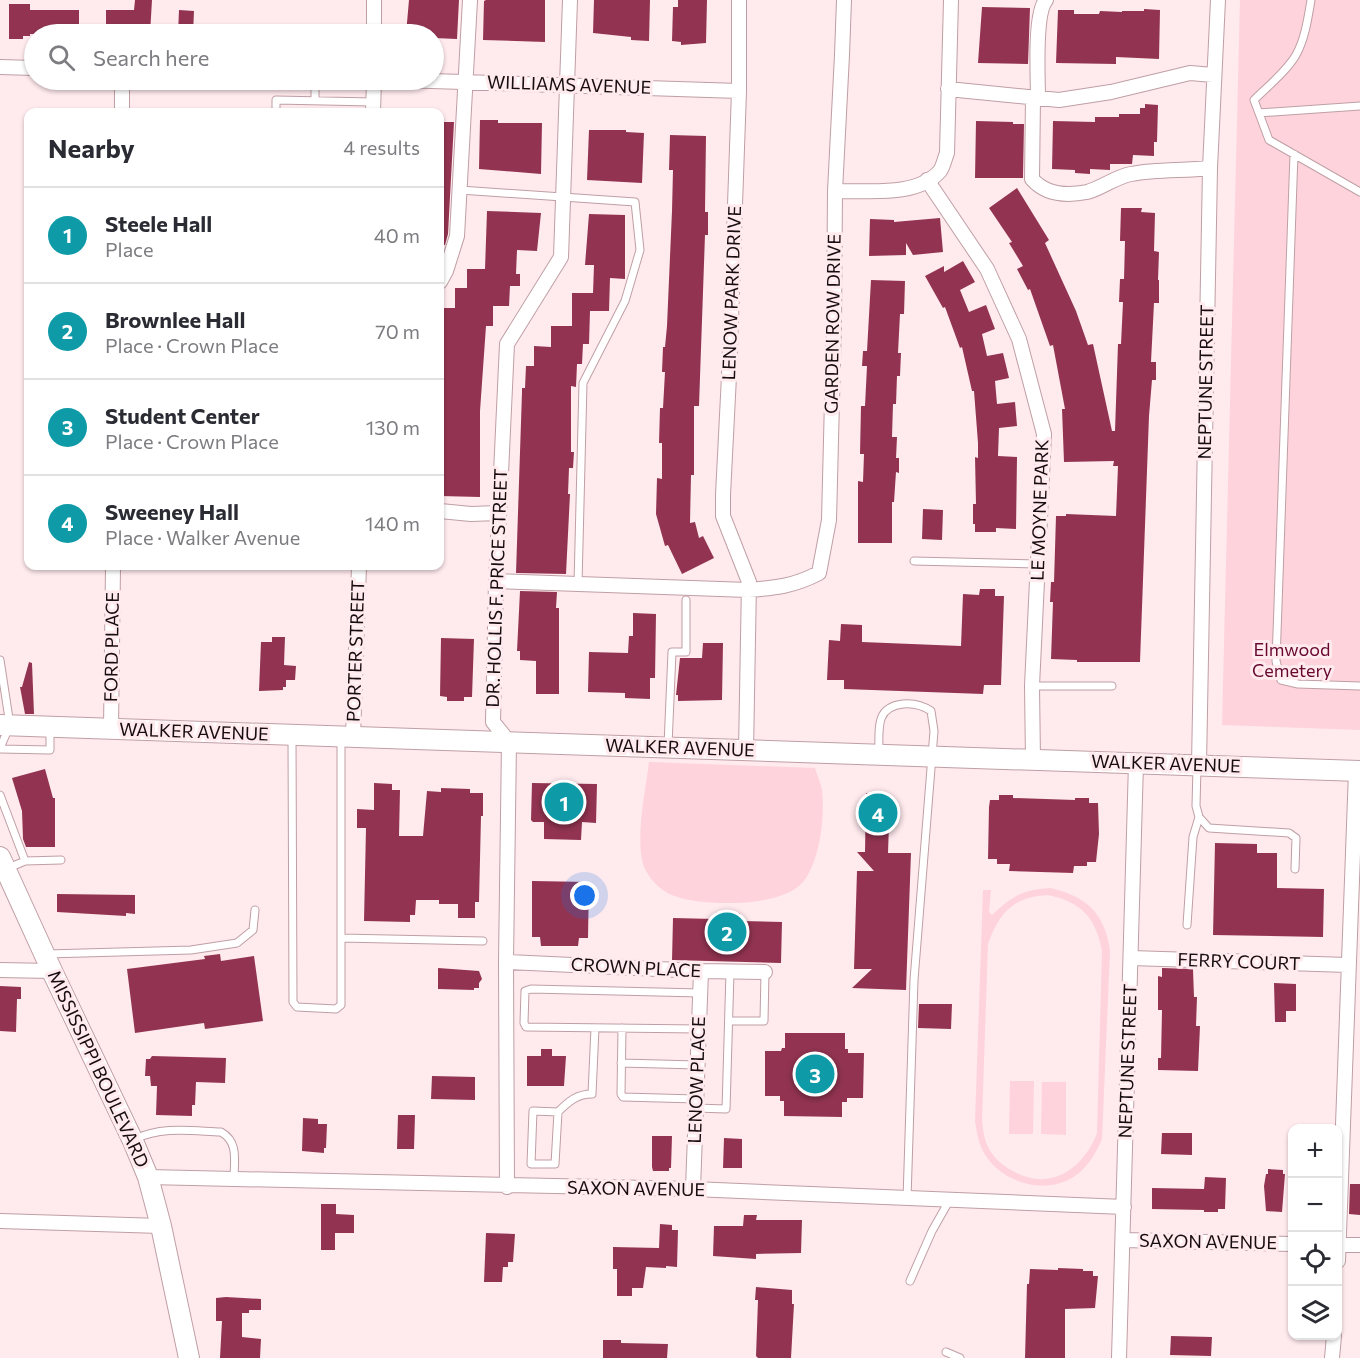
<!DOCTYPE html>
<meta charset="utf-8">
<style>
body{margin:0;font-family:Commissioner,sans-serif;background:#f7f7f7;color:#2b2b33}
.controls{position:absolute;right:18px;bottom:18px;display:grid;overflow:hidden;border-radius:12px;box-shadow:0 2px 4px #0004}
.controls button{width:54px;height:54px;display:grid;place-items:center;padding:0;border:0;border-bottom:2px solid #e1e1e2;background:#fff;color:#2b2b33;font:30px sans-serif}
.you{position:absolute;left:585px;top:896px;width:21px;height:21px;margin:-15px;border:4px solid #fff;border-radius:50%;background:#1a73e8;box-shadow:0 0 0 9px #1a73e833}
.badge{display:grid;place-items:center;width:39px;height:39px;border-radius:50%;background:#388758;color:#fff;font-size:20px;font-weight:700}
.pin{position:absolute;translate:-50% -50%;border:3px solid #fff;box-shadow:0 2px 6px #0006}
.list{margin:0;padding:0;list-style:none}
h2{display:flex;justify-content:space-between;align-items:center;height:78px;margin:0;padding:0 24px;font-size:26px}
h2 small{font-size:20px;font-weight:400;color:#7c7c81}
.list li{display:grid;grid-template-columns:39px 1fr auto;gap:18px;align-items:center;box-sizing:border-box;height:96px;padding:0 24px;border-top:2px solid #e1e1e2}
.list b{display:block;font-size:22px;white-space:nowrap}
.list p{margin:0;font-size:20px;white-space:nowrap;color:#7c7c81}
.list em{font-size:20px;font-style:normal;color:#7c7c81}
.icon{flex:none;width:33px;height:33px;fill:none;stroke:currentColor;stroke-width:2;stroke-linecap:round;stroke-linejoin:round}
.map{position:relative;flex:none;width:1360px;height:1358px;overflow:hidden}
.search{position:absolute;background:#fff;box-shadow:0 2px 4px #0004;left:24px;top:24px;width:420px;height:66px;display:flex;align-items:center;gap:15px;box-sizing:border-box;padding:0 21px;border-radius:33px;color:#7c7c81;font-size:22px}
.panel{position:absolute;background:#fff;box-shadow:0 2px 4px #0004;left:24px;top:108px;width:420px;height:462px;border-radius:12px}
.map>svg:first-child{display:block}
.green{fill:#fed3dc;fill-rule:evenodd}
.building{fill:#923451}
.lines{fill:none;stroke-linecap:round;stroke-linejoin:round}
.lane-casing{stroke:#bf9fa5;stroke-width:9}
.street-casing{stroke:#bf9fa5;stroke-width:16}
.secondary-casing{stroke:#bf9fa5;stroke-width:22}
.lane{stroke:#fff;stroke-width:7}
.street{stroke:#fff;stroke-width:14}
.secondary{stroke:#fff;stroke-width:20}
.labels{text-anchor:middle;stroke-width:6;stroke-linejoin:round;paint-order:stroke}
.street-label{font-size:18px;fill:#170c0f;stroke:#ffeaee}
.park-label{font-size:18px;fill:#67072e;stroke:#ffeaee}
</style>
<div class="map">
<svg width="1360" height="1358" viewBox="0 0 1360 1358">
<rect width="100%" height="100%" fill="#ffeaee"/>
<!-- green -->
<path class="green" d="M1240 0H1360V730L1222 725Z
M649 762 815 768C817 775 821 783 822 790 825 817 820 861 803 882 782 908 700 907 672 895 661 891 651 880 646 871 633 847 646 789 649 762Z
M1050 888C1086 896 1105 913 1110 951L1102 1139C1096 1153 1088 1167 1075 1176 1044 1197 998 1182 982 1149 978 1141 977 1131 975 1122L983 890H991L989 912 992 915C1012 896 1022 890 1050 888ZM1047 895C1081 901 1096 918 1102 951L1097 1133C1083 1170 1048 1193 1011 1170 1002 1165 993 1157 988 1147 984 1139 983 1129 982 1120L988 944C999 913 1013 897 1047 895Z
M1010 1081H1034L1033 1134H1009Z
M1042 1082H1066V1135L1041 1134Z"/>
<!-- building -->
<path class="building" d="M135 0H152L150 34H106V10H134Z
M409 0H459L457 39 434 38V34H406Z
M486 0H545V42L483 40 484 1Z
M594 0H650L649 41 631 40V37L593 33Z
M678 0H707L706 43 681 45V42L672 41 673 7H678Z
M9 4H30V10H79V34H30V36H23V39H9Z
M982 7 1030 8 1028 64 978 63Z
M1144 9 1160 10 1159 59 1116 57V64L1056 63 1058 10H1074V14H1099L1100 11 1122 12V11H1144Z
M179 10 194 11 193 34H178Z
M1145 104 1158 105 1157 142H1154V156L1133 155 1132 164H1110V170L1090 169V174L1075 173V170L1052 169 1053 121 1095 122V117H1119V114H1140V108H1145Z
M480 120H498V123H542L541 174 479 169Z
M976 121 1013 122V124H1024L1023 178H975Z
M440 122H454L448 234 445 245H440Z
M589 130H626V132L644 133 642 183 587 180Z
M670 135 706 136 705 212H708V235H705L699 406H694V475H691L690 523 695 522 699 538 703 536 714 558 682 574 668 545 665 546 656 514 657 478 662 479V443H659L660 408H663L665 372H662L663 347H665L667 326 672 211 673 170H669Z
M1017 188 1049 240 1045 243 1076 311 1088 345 1093 344 1112 431H1115L1118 344H1121L1123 302H1119L1120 279H1124L1125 241H1120L1121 208H1142L1141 212 1155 213 1154 251 1159 252 1158 280H1159V303H1154L1151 362H1156V380H1152L1149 416 1140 662H1077V660L1051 659 1053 602H1050L1051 582H1054L1056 516H1066V514L1116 516 1118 466H1113L1114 461 1064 462 1062 409H1065L1053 345 1050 346 1030 289 1028 290 1017 269 1023 266 1009 243 1012 242 989 208Z
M487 211 541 213 537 251 517 250 516 274H520V286H510L509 306H493V326H486L480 411V497L440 496V330H444V308H455V288H467V269H485Z
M589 214 625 215V279L610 278 609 311H590L589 344H583L582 364H577L576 387 571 386V452H574L573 468H569L568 494H570L566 574 516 573 522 392V388H525L526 366H534V346L551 347V326H572V293H593L594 265H585Z
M940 218 943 252 913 255 906 243V255L869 256 870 219 894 220V222Z
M963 261 975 282 960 290 969 312 986 305 995 329 982 334 987 356 1003 353 1009 378 995 381 997 404 1015 402 1017 426 999 428 998 456 1017 457 1016 529 996 528V532H975V524H973V504H976L975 457 978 458V443L974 391H972L962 347 960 348 945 307 943 308 925 276 944 266V272Z
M871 280 905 281 904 314H900L898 353H901L900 376H897L896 404H893L892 437H897L896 458H899V473L896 472 894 502H892V543H858V481L863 482 864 454H860L861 406H865L867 366H862L863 351H867Z
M923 509 943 510 942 540 922 539Z
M980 589H995V596H1004L1001 685H984L983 694 844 689V680H827L829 640 840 641 841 624 862 625V642L961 646 963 594 979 595Z
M520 591 557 592 556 608H559V694H536V661L520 660V651H517Z
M633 613 656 614 655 678H650V699L625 698V693L588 692 589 652 628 653 629 636H633Z
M272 637H285L284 665 296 666 295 680H286V687H283V690L259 691 261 642H272Z
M441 638 474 639 472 697H464V701H447V697L440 696Z
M703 643H723L722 700 678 701V695H676L680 658H702Z
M29 662 32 663 34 714H25L20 687H22Z
M45 769 53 798H55V847H26L23 839 22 811 12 778Z
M374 783 392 784V790H400L399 836H423L427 791 441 792V788L470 789V793H483V816H481L479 902H475V918H458V904H439V900H416L415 915H410V922L364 921 366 828H357V809L374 810Z
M532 783 597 784 596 823 582 822 581 840 544 839V822H533L531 820Z
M866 793 890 794 888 853H911L906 990 852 988 872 969H854L857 871H874L857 852H865Z
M999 795H1013V798L1075 800V798H1089V803H1098L1099 834 1096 862H1087V866H1074L1073 873 1009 871 1010 864H997V859H988L989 807 990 800H999Z
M1215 843 1257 844V853H1277V888L1324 889 1323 937 1213 935Z
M532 881 589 882 588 938H579L578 946H541L540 937H532Z
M57 894 135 895V914L126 913V916L57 912Z
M716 912 740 913V921L782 922 781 963 672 960 673 918 715 919Z
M220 954 221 961 254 956 263 1021 205 1029 204 1023 135 1033 127 969 205 959 204 956Z
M438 968 479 971 482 979 479 983V988H474V990L438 989Z
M1162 968 1193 969 1194 997H1197L1196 1026H1200L1198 1071 1158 1070V1058H1161L1162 1010H1158V976L1162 977Z
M1274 983 1296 984V1011H1286V1022H1275Z
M0 986 21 987V999H17L16 1032 0 1031Z
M919 1004H952L951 1029 918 1028Z
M785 1033H845V1049H848V1053H864L863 1098H847V1102H842V1117L784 1116V1101H780V1096H765V1051H781L782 1048H785Z
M541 1049H552V1056H566L564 1086H527V1056H541Z
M152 1056 226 1058 225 1083 196 1082 195 1105H192V1116L156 1115 157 1086H151L150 1076H145L146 1059H150Z
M432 1076 475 1077V1100L431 1099Z
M398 1115H415L414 1149H397Z
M303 1118 318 1119V1124H327L326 1148H324V1153L302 1151Z
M1162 1133H1192V1155L1161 1154Z
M652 1136H672L671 1168H669V1171H653L652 1167Z
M724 1138 742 1139V1168H723Z
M1268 1169 1283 1170V1174H1285L1282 1212 1266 1211 1264 1186 1266 1174H1268Z
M1205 1177 1226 1178 1225 1209H1218V1212H1204V1210L1152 1209V1188L1204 1189Z
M1350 1184H1360V1215L1349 1214Z
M321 1204H336V1214L354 1215V1233H335V1250H321Z
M744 1215H757L756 1220H802L801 1253 756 1254V1259L713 1256 714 1226H743Z
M660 1224 672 1225V1230H678L677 1267 666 1266V1268L646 1267 643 1288H632V1296H617V1269H613V1247L659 1248Z
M486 1233 515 1234 513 1262H508V1267H503L502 1282H484Z
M1058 1268 1083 1269V1271H1093V1276H1098L1095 1308 1065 1309V1358H1025L1027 1284H1029L1030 1269 1058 1270Z
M756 1287 792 1290V1304H794L791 1358H758L756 1356 758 1300H755Z
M226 1297 261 1299V1310H249V1313H242V1337L261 1339 260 1358H220L222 1321H216V1298Z
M1171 1336 1212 1337 1211 1356 1170 1355Z
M603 1340H621V1343L668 1344 667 1358H603Z"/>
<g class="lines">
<!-- lane casing -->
<g class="lane-casing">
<path id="lane" d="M1311 0C1308 18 1305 39 1296 55 1286 72 1268 86 1254 100L1269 140 1360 192
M315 80V101
M276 112V100L373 102
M1259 113 1360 106
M1294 154 1276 661 1281 680 1298 684 1360 686
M460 190 635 202 640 250 625 301 583 383 578 584
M914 561 1038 564
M0 660 10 725 0 748
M1032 686H1112
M292 737 293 1002 297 1007 336 1009 341 1005V738
M668 745 672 652H686V600
M0 749 50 750V727
M879 752C879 729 875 707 903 704 914 703 922 705 931 711L934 731 914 980 907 1199
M1197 767 1196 806 1199 817 1209 828 1289 833 1296 838 1295 869
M0 795 25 861 6 869
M25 861 61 860
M1187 925 1193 837 1199 817
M341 938 483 941
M47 954 191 950 237 943 253 930 255 910
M730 1021H764L765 972
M622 1028 621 1094 623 1097 696 1099
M699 1029 526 1027 524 1023 525 991 531 989 700 993
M621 1063 697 1065
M696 1108 726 1109 730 972
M558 1112 533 1111 531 1164H555L558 1112C569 1101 577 1094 592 1094L595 1028
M135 1139C162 1126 192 1131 221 1132 239 1142 234 1161 234 1179
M910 1281 932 1231 949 1201
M946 1352 960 1358"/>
</g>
<!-- street casing -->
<g class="street-casing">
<path id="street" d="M739 0V91L729 376 723 495V516L749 582 746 751
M374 34V0
M0 67 34 68
M400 80 739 91
M948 89 1059 100 1111 92 1190 73 1213 75
M1033 98 1032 179C1046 195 1067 196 1087 192 1102 188 1115 177 1131 174 1157 169 1183 171 1210 168
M1038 98C1038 77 1034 14 1046 0
M122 112V80
M373 112 374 80
M927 180 987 269 1019 339 1044 434 1032 686 1033 761
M835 191C867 190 916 198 940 171 943 167 945 158 947 153L951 0
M440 282 446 271 457 236 470 0
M440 511 471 514 498 513
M496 581 748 590C776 588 794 586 819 573L829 520 834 321 835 191 842 55 844 0
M111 729 113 566
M353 736 359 566
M1199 765 1210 168 1218 0
M1131 958 1348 965
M506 962 701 971 765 972
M0 970 52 971
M148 1177 693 1189 1124 1207
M507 1187 506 962 509 742 493 722 496 581 507 344 561 257 570 0
M693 1189 701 971
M0 1221 161 1226
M1123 1240 1292 1244
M1338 1245H1360
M1338 1261 1356 771
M1119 1358 1136 763
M1332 1358 1334 1336"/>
</g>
<!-- secondary casing -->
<g class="secondary-casing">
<path id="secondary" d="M0 725 1360 771
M0 857 52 971 133 1141 148 1177 161 1226 189 1358"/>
</g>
<!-- lane -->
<use href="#lane" class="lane"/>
<!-- street -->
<use href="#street" class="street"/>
<!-- secondary -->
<use href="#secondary" class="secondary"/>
</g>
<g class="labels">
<!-- street labels -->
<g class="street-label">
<text transform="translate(569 85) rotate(2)" y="6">WILLIAMS AVENUE</text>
<text transform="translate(732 293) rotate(-88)" y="6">LENOW PARK DRIVE</text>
<text transform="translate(833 324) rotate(-89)" y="6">GARDEN ROW DRIVE</text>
<text transform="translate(1206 382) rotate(-89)" y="6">NEPTUNE STREET</text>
<text transform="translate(1040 510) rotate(-88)" y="6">LE MOYNE PARK</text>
<text transform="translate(497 588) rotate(-88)" y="6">DR. HOLLIS F. PRICE STREET</text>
<text transform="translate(112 647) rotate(-89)" y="6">FORD PLACE</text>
<text transform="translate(356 651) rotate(-88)" y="6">PORTER STREET</text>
<text transform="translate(194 732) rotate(2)" y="6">WALKER AVENUE</text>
<text transform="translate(680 748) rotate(2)" y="6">WALKER AVENUE</text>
<text transform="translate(1166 764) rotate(2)" y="6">WALKER AVENUE</text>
<text transform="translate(1239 962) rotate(2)" y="6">FERRY COURT</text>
<text transform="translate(636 968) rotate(3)" y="6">CROWN PLACE</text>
<text transform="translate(1128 1061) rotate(-88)" y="6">NEPTUNE STREET</text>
<text transform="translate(98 1069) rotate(65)" y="6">MISSISSIPPI BOULEVARD</text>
<text transform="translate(697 1080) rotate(-88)" y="6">LENOW PLACE</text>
<text transform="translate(636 1189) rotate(1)" y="6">SAXON AVENUE</text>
<text transform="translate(1208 1242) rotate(1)" y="6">SAXON AVENUE</text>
</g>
<!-- park labels -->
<g class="park-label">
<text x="1292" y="656">Elmwood<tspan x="1292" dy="21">Cemetery</tspan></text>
</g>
</g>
</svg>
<div class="controls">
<button>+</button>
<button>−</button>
<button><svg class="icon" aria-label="locate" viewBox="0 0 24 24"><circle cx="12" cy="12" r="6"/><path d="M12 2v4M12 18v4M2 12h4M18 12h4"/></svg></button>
<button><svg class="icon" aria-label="layers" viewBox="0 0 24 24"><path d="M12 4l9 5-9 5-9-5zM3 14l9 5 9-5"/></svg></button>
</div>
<div class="you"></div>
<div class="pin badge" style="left:564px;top:802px;background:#0f9aa8">1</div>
<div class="pin badge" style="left:727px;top:932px;background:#0f9aa8">2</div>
<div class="pin badge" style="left:815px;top:1074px;background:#0f9aa8">3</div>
<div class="pin badge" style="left:878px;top:813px;background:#0f9aa8">4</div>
<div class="search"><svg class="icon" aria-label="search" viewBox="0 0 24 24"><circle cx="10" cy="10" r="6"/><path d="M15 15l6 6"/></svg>Search here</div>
<section class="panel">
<h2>Nearby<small>4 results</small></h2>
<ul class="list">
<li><span class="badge" style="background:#0f9aa8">1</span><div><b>Steele Hall</b><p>Place</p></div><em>40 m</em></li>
<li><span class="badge" style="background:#0f9aa8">2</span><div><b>Brownlee Hall</b><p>Place · Crown Place</p></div><em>70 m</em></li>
<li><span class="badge" style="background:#0f9aa8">3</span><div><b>Student Center</b><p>Place · Crown Place</p></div><em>130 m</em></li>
<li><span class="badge" style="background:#0f9aa8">4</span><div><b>Sweeney Hall</b><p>Place · Walker Avenue</p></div><em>140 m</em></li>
</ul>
</section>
</div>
